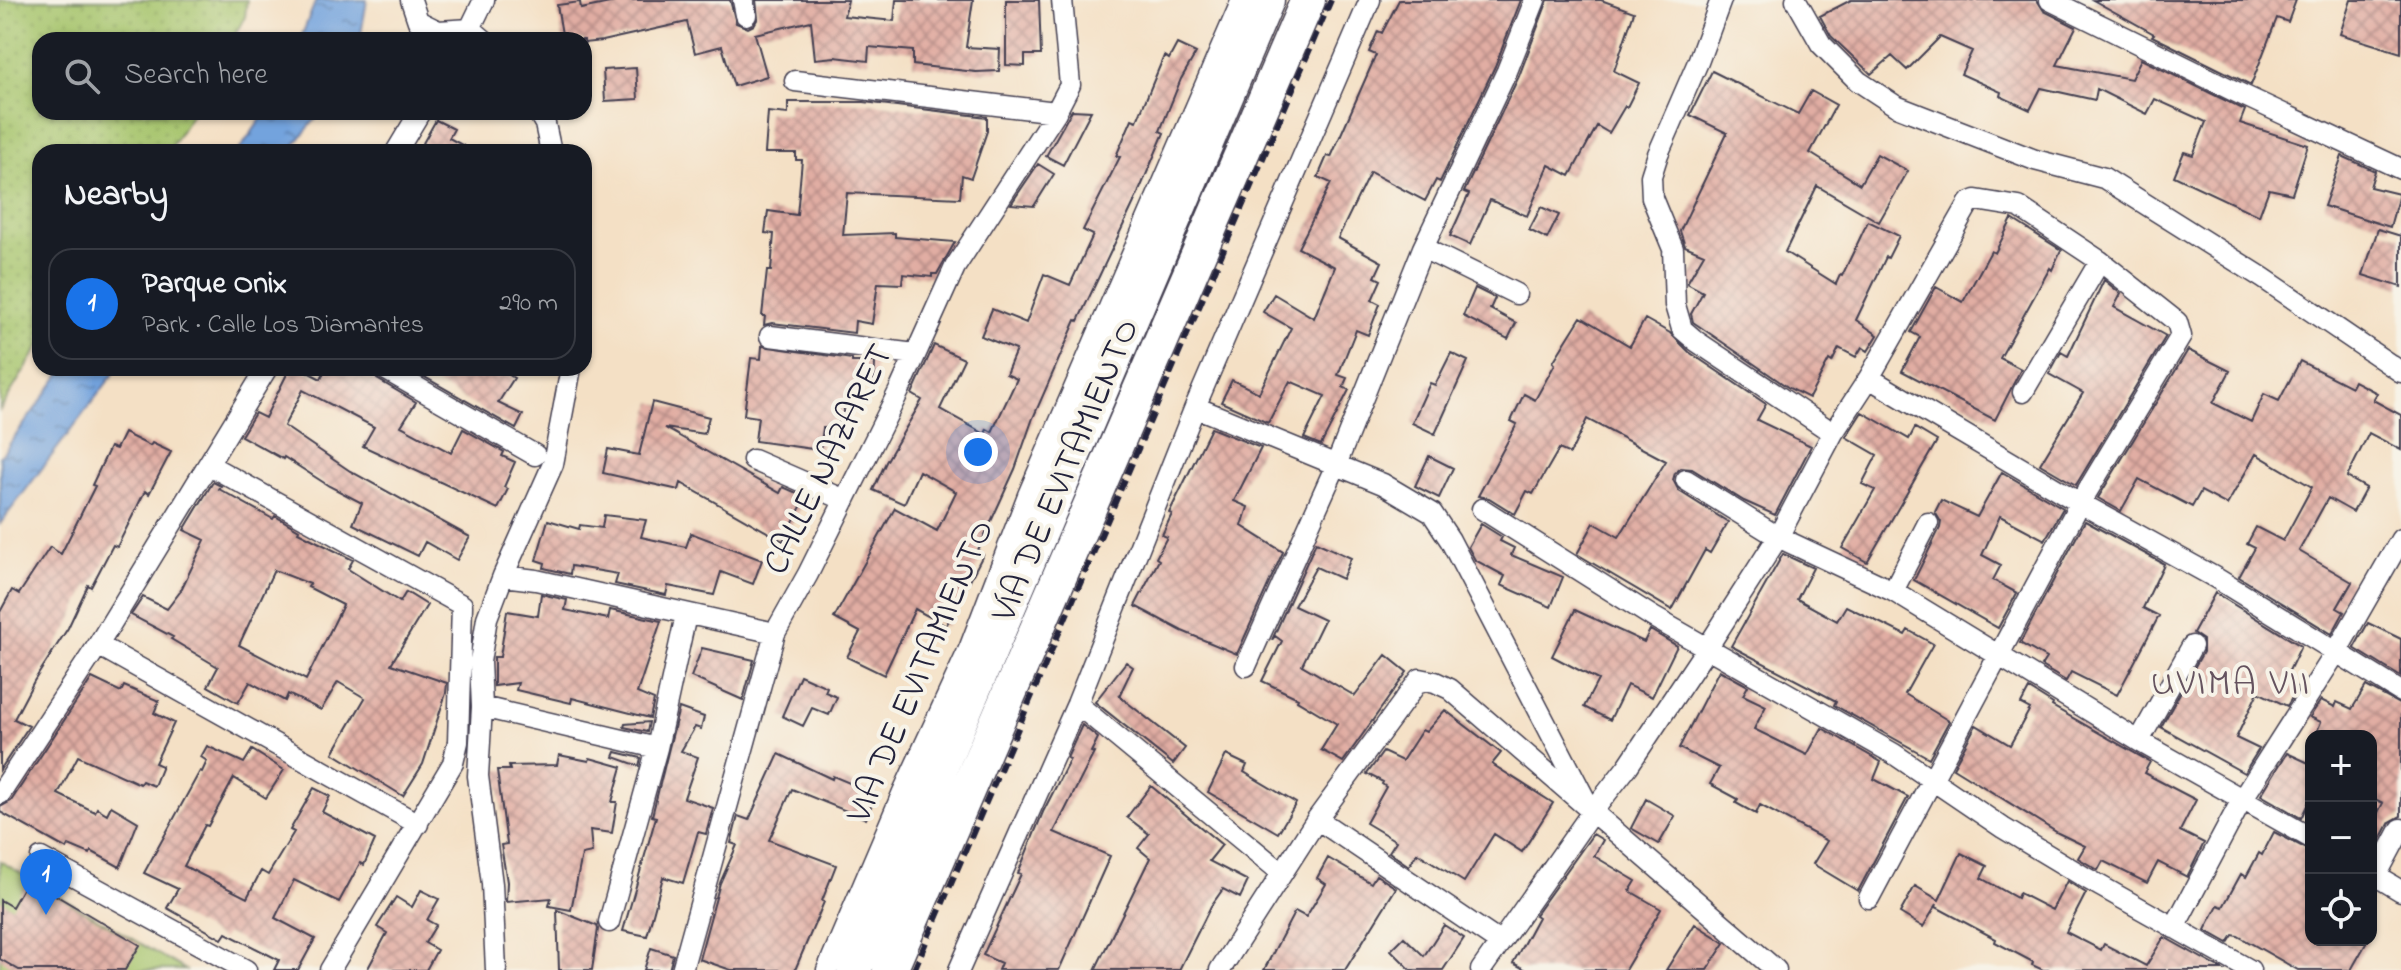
<!DOCTYPE html>
<meta charset="utf-8">
<style>
body{margin:0;font-family:"Indie Flower",sans-serif;background:#20242c;color:#f1f3f6}
.controls{position:absolute;right:24px;bottom:24px;display:grid;overflow:hidden;border-radius:16px;box-shadow:0 2px 6px #0004}
.controls button{width:72px;height:72px;display:grid;place-items:center;padding:0;border:0;border-bottom:2px solid #363941;background:#171b24;color:#f1f3f6;font:40px sans-serif}
.you{position:absolute;left:978px;top:452px;width:28px;height:28px;margin:-20px;border:6px solid #fff;border-radius:50%;background:#1a73e8;box-shadow:0 0 0 12px #1a73e833}
.badge{display:grid;place-items:center;width:52px;height:52px;border-radius:50%;background:#1a73e8;color:#fff;font-size:26px;font-weight:700}
.pin{position:absolute;translate:-50% -66px;filter:drop-shadow(0 2px 4px #0008)}
.pin::after{content:'';position:absolute;top:42px;width:28px;height:24px;background:inherit;clip-path:polygon(0 0,100% 0,50% 100%)}
.list{margin:0;padding:0;list-style:none}
h2{display:flex;justify-content:space-between;align-items:center;height:104px;margin:0;padding:0 32px;font-size:34px}
h2 small{font-size:26px;font-weight:400;color:#9ea1a6}
.list li{display:grid;grid-template-columns:52px 1fr auto;gap:24px;align-items:center;box-sizing:border-box;height:112px;margin:0 16px 16px;padding:0 16px;border:2px solid #363941;border-radius:24px}
.list b{display:block;font-size:30px;white-space:nowrap}
.list p{margin:0;font-size:26px;white-space:nowrap;color:#9ea1a6}
.list em{font-size:26px;font-style:normal;color:#9ea1a6}
.icon{flex:none;width:44px;height:44px;fill:none;stroke:currentColor;stroke-width:2;stroke-linecap:round;stroke-linejoin:round}
.map{position:relative;flex:none;width:2401px;height:970px;overflow:hidden}
.search{position:absolute;background:#171b24;box-shadow:0 2px 6px #0004;left:32px;top:32px;width:560px;height:88px;display:flex;align-items:center;gap:20px;box-sizing:border-box;padding:0 28px;border-radius:24px;color:#9ea1a6;font-size:30px}
.panel{position:absolute;background:#171b24;box-shadow:0 2px 6px #0004;left:32px;top:144px;width:560px;height:232px;border-radius:24px}
.map>svg:first-child{display:block}
.grass{fill:url(#grass-dots);stroke:#647354;stroke-width:2}
.park{fill:#a6c46c;stroke:#647354;stroke-width:2}
.water{fill:url(#water-ripples);stroke:#4a628c;stroke-width:2}
.building{fill:url(#building-cross-hatch);fill-rule:evenodd}
.lines{fill:none;stroke-linecap:round;stroke-linejoin:round}
.minor-casing{stroke:#423e50;stroke-width:23}
.trunk-casing{stroke:#423e50;stroke-width:37}
.minor{stroke:#fff;stroke-width:20}
.trunk{stroke:#fff;stroke-width:34}
.rail{stroke:#22223b;stroke-width:6;stroke-dasharray:12 6;stroke-linecap:butt}
.labels{text-anchor:middle;stroke-width:8;stroke-linejoin:round;paint-order:stroke}
.street-label{font-size:36px;fill:#22223b;stroke:#f7f3e8}
.neighbourhood-label{font-size:38px;letter-spacing:2px;fill:#65535f;stroke:#f7f3e8}
</style>
<div class="map">
<svg width="2401" height="970" viewBox="0 0 2401 970">
<defs>
<pattern id="grass-dots" width="8" height="8" patternUnits="userSpaceOnUse" patternTransform="scale(2)"><rect width="8" height="8" fill="#a6c46c"/><path d="M2 2h.1M6 6h.1" fill="none" stroke="#8fa85e" stroke-width="1.8" stroke-linecap="round"/></pattern>
<pattern id="water-ripples" width="26" height="14" patternUnits="userSpaceOnUse" patternTransform="scale(2)"><rect width="26" height="14" fill="#73a3dd"/><path d="M2 4q2-2 4 0t4 0M15 11q2-2 4 0t4 0" fill="none" stroke="#5e84b4"/></pattern>
<pattern id="building-cross-hatch" width="8" height="8" patternUnits="userSpaceOnUse" patternTransform="scale(2)"><rect width="8" height="8" fill="#e1ada3"/><path d="M0 0l8 8M0 8l8-8" fill="none" stroke="#b68c86"/></pattern>
</defs>
<rect width="100%" height="100%" fill="#f7f3e8"/>
<filter id="ink" filterUnits="userSpaceOnUse"><feTurbulence type="fractalNoise" baseFrequency=".0125" numOctaves="2"/><feDisplacementMap in="SourceGraphic" scale="16" xChannelSelector="R" yChannelSelector="G"/><feConvolveMatrix kernelMatrix="1 2 1 2 8 2 1 2 1" color-interpolation-filters="sRGB"/></filter>
<filter id="wash" filterUnits="userSpaceOnUse"><feTurbulence type="fractalNoise" baseFrequency=".006" numOctaves="4" result="noise"/><feDisplacementMap in="SourceGraphic" scale="32" xChannelSelector="R" yChannelSelector="G"/><feGaussianBlur stdDeviation="1.8" result="paint"/><feColorMatrix in="noise" values="0 0 0 0 0 0 0 0 0 0 0 0 0 0 0 0 0 1.4 0 .05"/><feComposite in="paint" operator="in"/></filter>
<g filter="url(#wash)">
<rect width="100%" height="100%" fill="#f4e0c5"/>
<!-- grass -->
<path class="grass" d="M0 0H247L245 17 232 40H40V112H193L168 152H40V345L0 410Z"/>
<!-- park -->
<path class="park" d="M0 861 185 970H0Z"/>
<!-- water -->
<path class="water" d="M316 0H367L360 40H300Z
M266 112H321L289 152H238Z
M65 368H118L0 524V457Z"/>
<g id="blocks">
<!-- building -->
<path class="building" d="M624 0H730L736 23 748 28 754 25 758 18 756 0H848L844 16 894 21 896 0H973L966 47 1000 49 999 71 976 72 913 65V51L869 47 868 61 835 57 815 59 811 21 755 34 767 76 734 86 722 46 695 53 687 22 602 41 584 43V40H563L557 5 580 2 581 9Z
M1006 0H1039L1041 55H1025V66L1006 65Z
M1399 0H1521L1495 66 1440 182 1436 180 1425 201 1370 172 1338 238 1382 262 1375 277 1381 280 1372 300 1380 304 1368 335 1356 330 1338 375 1347 378 1343 387 1349 390 1321 445 1304 438 1325 396 1290 381 1268 423 1221 402 1232 380 1259 393 1291 328 1263 312 1274 294 1314 318 1335 267 1298 248 1331 183 1318 177 1327 156 1331 157 1376 55 1369 52 1378 31 1382 33Z
M1548 0H1601L1634 12 1614 71 1639 83 1627 107 1625 106 1609 133 1597 126 1570 176 1549 165 1527 216 1490 200 1470 245 1450 236 1469 194 1464 192 1519 76Z
M1851 0H2037L2044 11 2076 27 2057 65 2131 79 2141 59 2245 110 2240 123 2308 145 2292 194 2269 189 2259 216 2174 176 2184 152 2193 155 2206 122 2155 99 2147 114 2097 89 2095 100 2041 88 2030 110 2000 96 2001 92 1961 74 1972 51 1940 37 1907 70 1892 56 1871 74 1831 36 1820 16Z
M2093 0H2296L2288 22 2277 18 2251 85 2152 36 2154 34Z
M2351 0H2401V53L2340 34Z
M1177 44 1196 53 1181 79 1160 131 1164 133 1137 196 1078 321 1076 320 1033 418 1015 469 977 552 983 555 946 626 915 609 884 675 847 657 860 632 834 618 895 508 937 531 956 492 919 471 904 504 873 490 886 462 922 400 912 394 934 345 964 359 940 409 985 434 987 429 992 432 1017 379 1006 374 1016 350 981 336 992 309 1026 323 1044 274 1070 285 1093 235 1083 230 1120 157 1116 156 1132 119 1137 121 1164 56 1169 59Z
M636 68 638 99 605 101 603 70Z
M1712 71 1798 114 1811 91 1836 105 1810 153 1860 184 1877 154 1908 171 1879 222 1817 186 1785 252 1836 284 1840 275 1842 276 1868 221 1899 236 1888 258 1886 257 1856 320 1878 335 1868 351 1862 347 1856 357 1839 348 1832 362 1829 360 1809 398 1789 388 1693 322 1691 314 1703 292 1687 283 1704 254 1685 246 1680 231 1727 133 1690 115Z
M788 102H864L987 117V131L971 178 962 175 960 198 847 193 843 235 895 233V237L955 242 937 274H932V277L903 274 902 284 878 283 872 324 855 321 854 333 772 323 764 325 765 316H762L767 271H771L774 234 765 233 768 211 797 215 802 160H796V153H765L768 112 788 114Z
M1072 110 1091 111 1063 165 1046 156Z
M436 120 454 129 449 138 475 152H418Z
M2342 156 2375 171 2370 187 2399 194 2390 227 2324 206Z
M1038 164 1054 174 1034 206 1011 204Z
M1541 207 1559 215 1547 239 1529 230Z
M2012 219 2061 250 2052 270 2050 268 2000 358 2021 369 1995 420 1902 371 1920 337 1911 332 1936 287 1963 302 1991 251 1995 253Z
M2378 229 2401 236V287L2363 275Z
M2104 280 2121 294 2114 307 2166 336 2076 485 2040 464 2083 393 2049 374 2061 352 2068 356Z
M1475 288 1495 298 1490 309 1516 323 1508 339 1463 316Z
M1581 317 1630 346 1645 319 1670 333 1689 352 1766 404 1757 420 1811 446 1775 515 1744 501 1692 469 1681 468 1675 473 1673 480 1679 491 1728 522 1710 553 1705 550 1672 610 1577 554 1594 523 1619 537 1666 461 1587 419 1570 454 1559 449 1533 494 1527 491 1515 514 1489 498 1478 496 1517 424 1511 421 1524 394 1535 400 1555 364 1553 362Z
M762 346 852 359V362H875L874 385 860 384 859 408H844V419H839L838 428H823L820 450 755 441 758 417 744 415 751 358 761 359Z
M2188 350 2230 371 2213 403 2251 422 2264 394 2279 401 2300 361 2351 387 2354 381 2377 393 2373 400 2401 415V450L2369 433 2347 477 2366 488 2353 512 2328 498 2299 551 2352 582 2337 608 2344 612 2332 634 2239 577 2255 548 2247 544 2256 527 2283 541 2312 487 2256 454 2227 505 2201 491 2192 507 2139 479 2121 511 2098 498Z
M1451 353 1468 361 1435 434 1412 423 1430 383 1435 385Z
M290 368H300L321 379 326 368H370L377 379 416 402 401 426 451 453 463 429 504 452 502 456 515 462 504 487 508 489 498 509 363 446 374 427 303 390 284 426 350 471 470 537 457 560 425 542 418 556 353 524 362 503 329 486 284 457 283 459 241 436 255 413 265 418Z
M409 368H498L514 378 498 403 523 415 516 429Z
M652 402 709 417 704 434 665 428 780 493 783 487 806 497 783 541 681 483 679 490 603 473 608 449 639 455Z
M1862 412 1909 439 1915 428 1937 441 1867 562 1842 548 1875 490 1862 484 1877 455 1846 437Z
M1211 428 1261 448 1234 501 1248 507 1242 526 1283 552 1237 654 1182 631 1135 606 1159 560 1156 558 1167 537 1162 535 1172 514 1169 513Z
M124 433 150 446 152 443 171 452 149 494 145 491 117 547 113 545 91 587 88 585 68 628 34 681 14 719 29 726 0 770V612L12 590 19 594 50 547 61 554 95 486 92 485 110 447 116 449Z
M1429 456 1453 468 1439 498 1415 486Z
M2002 472 2063 508 2045 540 2000 516 1982 555 2001 565 1993 580 2017 593 1998 628 1914 580 1940 528 1941 522 1935 512 1941 500 1977 517Z
M213 482 221 486 219 489 273 519 275 516 299 530 298 532 353 560 348 569 400 602 406 592 427 605 391 664 447 683 446 693 423 764 403 796 333 753 365 698 338 682 321 710 288 694 285 701 250 682 238 703 208 686 218 667 171 639 173 637 131 615 143 597 167 609 180 592 205 540 184 530ZM274 570 310 584 308 587 343 605 306 680 239 645Z
M604 515 646 520 641 537 686 547 691 533 762 560 753 584 721 572 714 595 668 586 666 595 615 584 618 574 571 566 570 574 544 568 545 563 536 560 548 520 579 529 580 525 602 528Z
M2085 521 2164 564 2143 608 2159 616 2117 695 2071 672 2066 681 2041 666 2046 658 2020 643Z
M1481 524 1502 537 1500 541 1514 548 1511 555 1563 577 1551 607 1501 585 1505 576 1475 560 1468 547Z
M1316 542 1351 558 1342 579 1316 567 1294 606 1324 620 1302 665 1355 696 1386 655 1407 672 1343 762 1321 750 1337 724 1297 700 1298 698 1262 681 1282 641 1275 636 1272 640Z
M1783 554 1813 568 1797 599 1837 621 1846 606 1905 635 1908 630 1933 644 1905 694 1949 721 1929 758 1834 705 1836 701 1731 646Z
M2215 593 2301 646 2284 681 2298 688 2287 706 2258 692 2236 738 2259 749 2244 773 2161 727 2203 652V640L2193 633Z
M541 594 567 600 565 610 608 619 610 610 661 621 637 693 654 700 650 718 572 698 571 703 516 690 518 683 494 686V657H500L507 611 538 616Z
M1575 610 1644 642 1650 630 1677 646 1652 697 1627 685 1610 720 1584 707 1598 680 1552 656Z
M2368 623 2401 639V677L2354 648Z
M702 648 754 660 743 700 691 677Z
M1126 662 1133 667 1119 696 1185 748 1173 764 1095 702Z
M1719 670 1748 686 1743 695 1766 706 1754 729 1807 755 1822 728 1881 762 1874 779 1908 797 1858 891 1813 864 1827 841 1760 805 1756 814 1736 803 1738 799 1710 784 1719 768 1679 748Z
M800 675 827 687 825 692 837 697 829 715 812 708 803 726 782 716Z
M92 678 121 692 124 686 159 701 154 713 174 723 155 763 162 766 154 786 142 781 140 784 78 756 58 794 95 812 97 808 107 814 111 806 138 822 120 867 91 851 90 854 69 845 67 849 0 812V807L11 801Z
M2366 686 2401 705V816L2390 822 2371 858V826L2383 803 2371 797V736H2315L2321 722 2310 717 2321 700 2335 707 2337 702 2352 709Z
M2029 689 2053 704 2052 706 2150 762 2144 773 2196 800 2180 831 2204 843 2187 877 2158 862 2147 883 2103 861 2098 870 2078 858 2085 846 2058 833 1953 768 1976 725 2010 745 2030 709 2021 704Z
M679 708 704 717 701 729 695 727 681 751 698 757 684 798 713 808 706 834 698 832 683 883 663 877 647 936 623 931 656 817 652 816Z
M1445 710 1501 753 1492 764 1553 803 1522 852 1494 834 1464 882 1417 853 1409 866 1389 852 1396 841 1366 823 1386 787 1382 784 1383 782 1367 774 1383 752 1402 761 1422 730 1426 732Z
M649 722 647 732 624 727 625 724Z
M1082 725 1098 738 1091 752 1094 753 1054 832 1110 856 1059 970H998L1001 963 983 955 1021 874 1018 873 1043 812 1070 759 1067 758Z
M207 746 244 763 252 750 284 770 266 798 234 778 208 826 205 825 184 866 247 898 261 871 268 875 294 832 290 830 314 788 330 796 322 812 375 840 364 865 360 863 339 902 294 880 275 918 315 939 298 970H274L279 960 226 933 222 939 167 908 178 889 144 873 200 771 202 772 207 761 201 757Z
M616 752 641 758 639 766 614 757Z
M2287 753 2311 764V797L2301 818 2261 795Z
M779 754 832 779 833 776 876 794 866 819 792 789 769 840 836 865 822 901 824 902 795 970H731L699 959 720 883 737 845 731 843 738 816 749 820Z
M559 755 589 761 590 758 622 767 612 802H617L612 833 590 830 592 853 582 855 571 910 549 906 551 898 506 902 507 882 501 845 507 844 497 770H510L509 766 557 765Z
M1226 755 1247 765 1244 772 1296 803 1278 833 1208 792Z
M1151 786 1222 845 1209 861 1248 881 1240 898 1223 889 1211 906 1179 970H1095L1150 858 1138 848 1149 834 1127 817Z
M1646 799 1675 816 1659 844 1631 828Z
M2274 832 2311 851V940H2368L2351 970H2298L2238 936 2233 935 2228 943 2205 930 2218 905 2223 907 2241 874 2246 877 2259 853 2262 855Z
M1593 834 1603 840 1594 856 1636 881 1630 891 1661 909 1625 970H1526L1513 963 1538 917 1535 915Z
M1961 853 1987 866 1981 878 2017 898 2019 893 2052 910 2067 881 2086 893 2066 932 2101 950 2104 944 2146 966 2164 937 2223 970H2043L2032 965 2033 962 1995 942 1996 939 1936 907 1937 904 1923 927 1900 913 1915 886 1939 900Z
M1328 858 1371 883 1376 875 1396 888 1345 970H1264L1295 911 1306 917 1326 884 1317 878Z
M28 879 140 945 125 970H19L0 959V900L12 907Z
M421 890 439 899 427 920 436 925 425 943 437 950 426 970H367L387 933 377 927 396 897 412 907Z
M557 910 597 926 598 929 592 970H559Z
M1695 924 1725 943 1707 970H1666Z
M1444 925 1464 938 1443 970H1411L1391 950 1404 937 1424 956Z
M651 948 673 955 669 970H644Z"/>
</g>
</g>
<g filter="url(#ink)">
<use href="#blocks" fill-opacity="0" stroke="#423e50" stroke-width="2"/>
<g class="lines">
<!-- minor casing -->
<g class="minor-casing">
<path id="minor" d="M411 0 418 21 438 31 471 29 484 40
M743 0 746 15
M1721 0 1698 62 1658 154 1651 176 1652 198 1673 249 1675 305 1682 329 1696 341 1833 433
M1796 0 1821 44 1858 81 1896 106 2035 160 2104 178 2263 278 2401 372
M2050 0 2232 90 2401 169
M465 39 484 0
M795 81 1056 112
M538 112 545 124 551 152
M396 152 420 112
M1423 248 1516 294
M770 336 915 354
M383 368 535 455
M1869 378 2080 503 2216 578 2401 692
M2023 392 2100 261
M1195 407 1383 484 1432 513 1450 540 1586 801
M753 460 845 500
M209 465 462 605 458 742 453 763 330 970
M1686 480 1778 537 1893 591 2139 741 2311 838
M1482 509 1653 617 1894 754 2003 828 2086 878 2250 970
M503 576 536 580 775 633
M1893 591 1928 523
M98 645 418 824
M1246 666 1336 465 1423 248 1507 71 1535 0
M1077 704 1282 873
M482 707 657 748
M2139 741 2192 646
M0 794 98 645 267 368
M1317 819 1499 942
M41 858 246 970
M2371 873 2401 891
M2376 876 2401 829
M609 922 657 748 686 615
M2174 928 2243 798 2335 654 2401 539
M496 970 492 884 478 776 482 707 480 662 487 618 503 576 553 464 571 368
M682 970 775 633 808 574 899 391 955 267 1056 112 1070 85 1062 0
M827 970 903 792 969 649 1028 495 1242 0
M959 970 1077 704 1195 407 1370 0
M1220 970 1317 819 1420 679 1435 682 1450 689 1776 970
M1481 970 1592 812 1628 766 1707 648 1778 537 1833 433 1869 378 1969 203 1976 200 2019 207 2100 261 2177 322 2181 336 2080 503 1869 898"/>
</g>
<!-- trunk casing -->
<g class="trunk-casing">
<path id="trunk" d="M854 970 1267 0
M890 970 1308 0"/>
</g>
<!-- minor -->
<use href="#minor" class="minor"/>
<!-- trunk -->
<use href="#trunk" class="trunk"/>
<!-- rail -->
<path class="rail" d="M914 970 1331 0"/>
</g>
</g>
<g class="labels">
<!-- street labels -->
<g class="street-label">
<text transform="translate(826 458) rotate(-64)" y="13">CALLE NAZARET</text>
<text transform="translate(1063 469) rotate(-67)" y="13">VÍA DE EVITAMIENTO</text>
<text transform="translate(918 670) rotate(-67)" y="13">VIA DE EVITAMIENTO</text>
</g>
<!-- neighbourhood labels -->
<g class="neighbourhood-label">
<text x="2231" y="694">UVIMA VII</text>
</g>
</g>
</svg>
<div class="controls">
<button>+</button>
<button>−</button>
<button><svg class="icon" aria-label="locate" viewBox="0 0 24 24"><circle cx="12" cy="12" r="6"/><path d="M12 2v4M12 18v4M2 12h4M18 12h4"/></svg></button>
</div>
<div class="you"></div>
<div class="pin badge" style="left:46px;top:915px">1</div>
<div class="search"><svg class="icon" aria-label="search" viewBox="0 0 24 24"><circle cx="10" cy="10" r="6"/><path d="M15 15l6 6"/></svg>Search here</div>
<section class="panel">
<h2>Nearby<small></small></h2>
<ul class="list">
<li><span class="badge">1</span><div><b>Parque Onix</b><p>Park · Calle Los Diamantes</p></div><em>290 m</em></li>
</ul>
</section>
</div>
